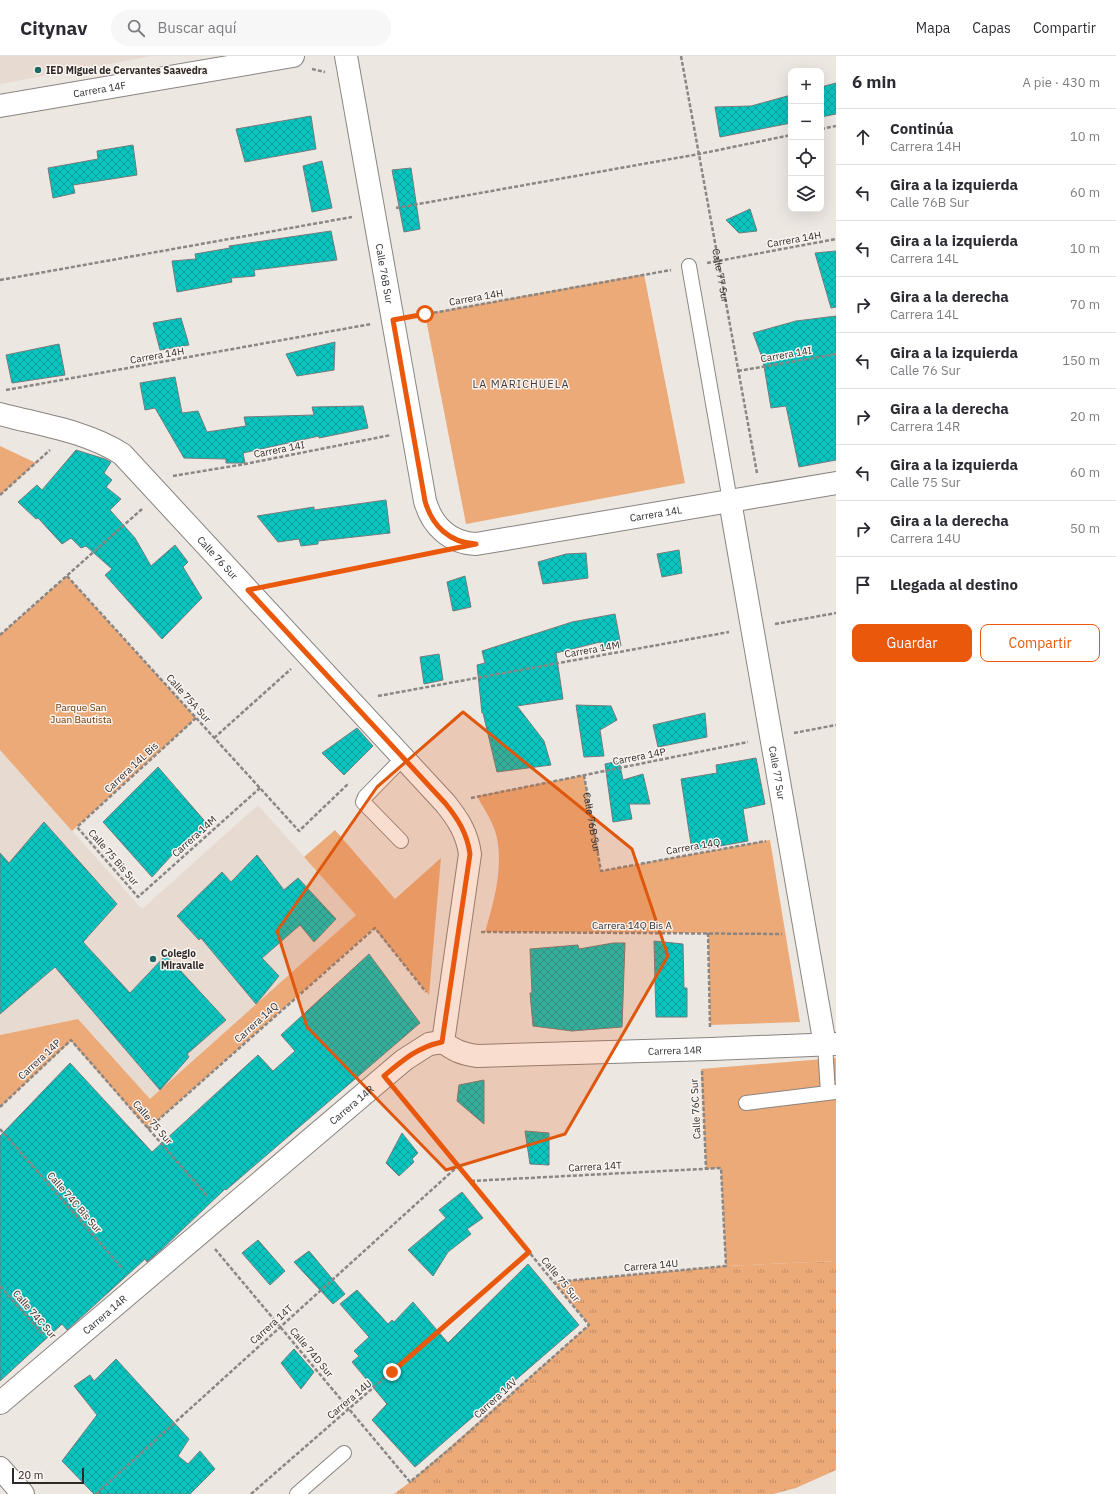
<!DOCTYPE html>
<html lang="es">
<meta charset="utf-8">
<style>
body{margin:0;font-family:"IBM Plex Sans",sans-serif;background:#f7f7f7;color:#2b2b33}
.controls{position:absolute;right:12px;top:12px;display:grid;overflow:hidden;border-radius:8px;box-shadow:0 4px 16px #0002}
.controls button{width:36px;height:36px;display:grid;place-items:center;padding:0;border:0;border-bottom:1px solid #e1e1e2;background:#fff;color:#2b2b33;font:20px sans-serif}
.scale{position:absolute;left:12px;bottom:10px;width:72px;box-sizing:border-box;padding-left:4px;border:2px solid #2c2a28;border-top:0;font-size:11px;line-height:14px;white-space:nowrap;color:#2c2a28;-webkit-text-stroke:3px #fbf4f0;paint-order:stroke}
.stop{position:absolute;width:12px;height:12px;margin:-9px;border:3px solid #ea580c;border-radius:50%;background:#fff}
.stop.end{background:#ea580c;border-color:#fff;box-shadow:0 1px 4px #0008}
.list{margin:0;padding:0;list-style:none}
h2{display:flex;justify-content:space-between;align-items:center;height:52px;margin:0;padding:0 16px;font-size:17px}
h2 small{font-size:13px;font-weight:400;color:#7c7c81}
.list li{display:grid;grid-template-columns:26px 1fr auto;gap:12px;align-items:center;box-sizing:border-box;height:56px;padding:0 16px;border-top:1px solid #e1e1e2}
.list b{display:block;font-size:15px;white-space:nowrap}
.list p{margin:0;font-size:13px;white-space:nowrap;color:#7c7c81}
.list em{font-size:13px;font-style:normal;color:#7c7c81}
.actions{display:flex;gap:8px;padding:12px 16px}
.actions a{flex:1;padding:9px 0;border:1px solid #ea580c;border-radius:8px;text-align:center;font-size:14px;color:#ea580c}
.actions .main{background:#ea580c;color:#fff}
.icon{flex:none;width:22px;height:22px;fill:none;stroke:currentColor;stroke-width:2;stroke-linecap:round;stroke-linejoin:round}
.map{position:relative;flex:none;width:836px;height:1438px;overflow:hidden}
header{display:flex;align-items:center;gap:24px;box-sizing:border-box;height:56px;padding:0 20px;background:#fff;border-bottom:1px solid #e1e1e2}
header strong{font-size:19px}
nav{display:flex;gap:22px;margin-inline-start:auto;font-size:14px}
.search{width:280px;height:36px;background:#f7f7f7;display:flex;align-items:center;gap:10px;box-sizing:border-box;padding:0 14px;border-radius:22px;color:#7c7c81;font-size:15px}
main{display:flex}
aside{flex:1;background:#fff}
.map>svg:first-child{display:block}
.built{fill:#e7dad0}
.grass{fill:url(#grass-tufts)}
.park{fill:#ebaa78}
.building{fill:url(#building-cross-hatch);stroke:#737b7a}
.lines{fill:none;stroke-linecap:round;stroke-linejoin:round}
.lane-casing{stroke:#8a8480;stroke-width:16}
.street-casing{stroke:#8a8480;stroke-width:24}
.secondary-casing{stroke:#8a8480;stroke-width:24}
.path{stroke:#8a8683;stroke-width:2.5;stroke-dasharray:4 2;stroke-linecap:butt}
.lane{stroke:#fff;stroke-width:14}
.street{stroke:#fff;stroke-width:22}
.secondary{stroke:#fff;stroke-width:22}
.route{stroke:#ea580c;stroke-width:5}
.marked{fill:#df570d;fill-opacity:0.2;stroke:#df570d;stroke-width:3;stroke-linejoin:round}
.poi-dot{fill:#1c6966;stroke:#fbf4f0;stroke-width:1.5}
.labels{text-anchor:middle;stroke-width:3;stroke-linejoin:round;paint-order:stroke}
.poi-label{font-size:10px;font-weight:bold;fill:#2c2a28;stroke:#fbf4f0;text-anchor:start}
.street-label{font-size:10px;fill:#2c2a28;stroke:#fbf4f0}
.park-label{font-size:10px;fill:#6a3600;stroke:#fbf4f0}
.neighbourhood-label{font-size:11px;letter-spacing:1px;fill:#403b38;stroke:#fbf4f0}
</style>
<header>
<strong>Citynav</strong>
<div class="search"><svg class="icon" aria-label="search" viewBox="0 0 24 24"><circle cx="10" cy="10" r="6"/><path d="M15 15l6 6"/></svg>Buscar aquí</div>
<nav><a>Mapa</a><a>Capas</a><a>Compartir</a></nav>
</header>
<main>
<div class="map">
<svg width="836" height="1438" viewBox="0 0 836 1438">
<defs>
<pattern id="grass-tufts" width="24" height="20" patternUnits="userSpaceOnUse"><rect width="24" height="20" fill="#ebaa78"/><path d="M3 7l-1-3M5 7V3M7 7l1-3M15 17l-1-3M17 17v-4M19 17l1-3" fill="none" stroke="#bf8b62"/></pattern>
<pattern id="building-cross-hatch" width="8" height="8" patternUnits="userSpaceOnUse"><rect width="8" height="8" fill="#0ac4bf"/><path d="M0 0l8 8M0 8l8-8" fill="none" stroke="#0b9f9b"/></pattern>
</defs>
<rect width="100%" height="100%" fill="#ede7e2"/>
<!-- built -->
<path class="built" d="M0 0H152L0 28Z
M0 694 142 853 258 749 356 859 150 1043 78 963 0 979Z"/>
<!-- grass -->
<path class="grass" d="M836 1205V1414L796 1432 773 1438H394L410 1426 589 1269 554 1226 726 1210Z"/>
<!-- park -->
<path class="park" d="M644 218 685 427 466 468 425 258Z
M0 390 36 407 0 439Z
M67 520 196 662 72 775 0 694V579Z
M584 719 601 815 770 784 800 966 710 969 708 877 485 876C494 846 503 813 497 782 494 767 484 753 477 740Z
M335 774 395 843 441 802 429 939 374 872 148 1073 71 985 0 1051V979L78 963 150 1043 356 859 304 801Z
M836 1002V1205L726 1210 721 1112 706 1113 701 1013Z"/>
<!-- building -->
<path class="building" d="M836 27V58L821 61V31Z
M791 39V67L720 81 715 51 751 50Z
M311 60 316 93 245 106 236 73Z
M133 89 137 119 73 129 75 137 53 142 48 112 98 103 97 95Z
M322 105 332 152 312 156 303 110Z
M411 112 420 173 404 176 392 114Z
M750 153 757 175 739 177 726 164Z
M331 175 337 204 254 214 255 220 231 222 232 226 177 236 172 205 196 203 195 198 230 192 229 190Z
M836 195V251L831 252 815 197Z
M836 260V404L799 411 786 350 771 352 763 304 753 277 796 265Z
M181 262 189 289 160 294 153 267Z
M335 286 334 314 297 320 286 298Z
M59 288 65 319 12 327 6 299Z
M175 321 182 357 198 355 207 376 246 370 244 361 314 359 312 351 363 350 368 372 319 382V380L243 397 245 407H226V403L184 402 155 352 145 354 140 327Z
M76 394 105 403 111 406 104 417 112 424 106 431 121 443 110 454 135 482 151 510 175 489 188 506 183 511 202 542 162 583 105 519 112 513 86 490 81 492 71 482 62 488 38 462 36 463 18 446 37 429 42 434Z
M386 444 390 477 318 485V488L301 490 299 483 278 486 257 460 314 451V454Z
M679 494 682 517 662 521 657 498Z
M586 497 588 522 543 528 538 506 566 498Z
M465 520 471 551 453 555 447 526Z
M615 558 621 590 601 595 600 586 556 597 563 643 517 650 544 685 551 709 497 716 483 657H482L477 609 485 607 482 595 572 566Z
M439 598 443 624 424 628 420 601Z
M576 649 611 650 617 664 600 674 604 700 584 701Z
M705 657 707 681 658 691 653 669Z
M357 672 373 690 344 719 322 697Z
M756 702 765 748 743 753 748 785 692 795 681 723 717 717 716 709Z
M619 705 623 724 643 718 650 748H629L632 763 613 766 605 708Z
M158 711 209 770 185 791 182 788 152 821 103 766Z
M44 766 117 848 83 886 130 937 166 899 226 964 187 998 189 1001 160 1034 55 911 0 958V797L9 807Z
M257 799 284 834 298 822 336 863 314 886 300 869 262 902 279 920 256 948 201 882 199 884 177 860 222 816 231 826Z
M654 885 683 888 684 932H687V961H656Z
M613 887H625L622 971 572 975 533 970 530 937H532L530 893 578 889 579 893Z
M369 898 420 967 226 1134 225 1133 162 1193 147 1206 145 1203 67 1274 62 1268 0 1325V1080L70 1007 152 1096 258 999 273 1015 295 995 281 979Z
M484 1024V1068L457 1045 459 1029Z
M525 1075 549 1077V1109L530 1108Z
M402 1077 418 1097 412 1103 414 1106 399 1120 386 1107Z
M462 1136 483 1162 467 1173 471 1178 448 1196 433 1220 408 1194 446 1162 439 1154Z
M258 1184 285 1215 270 1229 242 1197Z
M309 1195 345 1238 333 1248 294 1206Z
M528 1208 579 1269 415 1411 372 1364 387 1348 352 1306 359 1300 354 1295 369 1281 340 1248 357 1234 388 1268 392 1264 394 1266 413 1246 448 1287Z
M294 1293 314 1316 301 1333 281 1307Z
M116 1303 189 1383 178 1400 188 1408 200 1395 215 1413 190 1438H94L62 1405 97 1359 74 1330 90 1319 94 1325Z"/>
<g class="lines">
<!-- lane casing -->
<g class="lane-casing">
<path id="lane" d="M689 210 730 445
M401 785 363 746 365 741 403 702
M825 989 828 1037
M746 1047 836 1036
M297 1438 344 1397"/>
</g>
<!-- street casing -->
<g class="street-casing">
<g id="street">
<path id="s3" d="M346 0 425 445C432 470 450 487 476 488L836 427"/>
<path id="s4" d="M730 445 825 989"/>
</g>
</g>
<!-- secondary casing -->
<g class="secondary-casing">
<g id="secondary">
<path id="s5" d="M0 50 293 0"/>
<path id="s6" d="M0 358C41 369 86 375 122 398L445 747C458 763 467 777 470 798L443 986"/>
<path id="s7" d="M0 1347 404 1004 429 988 443 986C455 995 462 998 478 1000L711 993 836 988"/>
<path d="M0 1412 23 1438"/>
</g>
</g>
<!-- path -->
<g class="path">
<path id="s1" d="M681 0 757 417"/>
<path d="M312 13 325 16"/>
<path d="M821 73 836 70"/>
<path d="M396 152 699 98 791 79"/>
<path d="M707 207 836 183"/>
<path d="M0 224 352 161"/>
<path d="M416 260 671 214"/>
<path d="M738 315 836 298"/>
<path d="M6 334 371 268"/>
<path d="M173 420 245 408 391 379"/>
<path d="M0 439 50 394"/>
<path d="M67 520 299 775 349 727"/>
<path d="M275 528 433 497"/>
<path d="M775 568 836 557"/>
<path d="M0 579 142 453"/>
<path d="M378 640 729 576"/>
<path d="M196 662 77 771 138 841 260 732"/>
<path d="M794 677 836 669"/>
<path d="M214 682 291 613"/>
<path id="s2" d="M584 719 601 815 766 785"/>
<path d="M471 742 748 686"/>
<path d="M481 876 782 878"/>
<path d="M708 877 710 971"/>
<path d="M702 1015 706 1112"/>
<path d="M0 1051 71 984 208 1141"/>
<path d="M0 1073 123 1213"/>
<path d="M148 1073 375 872 426 936"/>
<path d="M471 1125 721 1112 726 1210 554 1226"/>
<path d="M215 1193 410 1426 452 1391 589 1269 399 1038"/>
<path d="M0 1230 44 1280"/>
<path d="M96 1438 458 1110"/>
<path d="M251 1438 529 1196"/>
</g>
<!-- lane -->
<use href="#lane" class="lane"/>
<!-- street -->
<use href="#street" class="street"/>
<!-- secondary -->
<use href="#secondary" class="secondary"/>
</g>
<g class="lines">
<!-- route -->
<path class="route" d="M392 1316 529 1196 384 1020C403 1004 418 991 442 986L470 798C467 777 458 763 445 747L248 534 476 488C450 487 432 470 425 445L393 264 425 258"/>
</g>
<!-- marked area -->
<path class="marked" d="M463 656 632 793 668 900 565 1078 446 1114 307 971 277 875 377 731Z"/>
<!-- markers -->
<g class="poi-dot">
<circle cx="38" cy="14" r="4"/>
<circle cx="153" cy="903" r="4"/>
</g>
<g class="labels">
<!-- poi labels -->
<g class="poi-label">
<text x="46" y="18">IED Miguel de Cervantes Saavedra</text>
<text x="161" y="901">Colegio<tspan x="161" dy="12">Miravalle</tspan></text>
</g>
<!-- street labels -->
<g class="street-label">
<text dy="4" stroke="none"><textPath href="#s5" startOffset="101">Carrera 14F</textPath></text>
<text transform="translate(794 183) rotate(-10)" y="4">Carrera 14H</text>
<text dy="4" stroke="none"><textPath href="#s3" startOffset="221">Calle 76B Sur</textPath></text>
<text dy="4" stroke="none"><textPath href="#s1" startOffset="223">Calle 77 Sur</textPath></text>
<text transform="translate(476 241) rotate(-10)" y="4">Carrera 14H</text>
<text transform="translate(786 298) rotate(-10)" y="4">Carrera 14I</text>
<text transform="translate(157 299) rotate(-10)" y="4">Carrera 14H</text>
<text transform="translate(279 393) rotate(-11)" y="4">Carrera 14I</text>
<text dy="4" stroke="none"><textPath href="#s3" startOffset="706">Carrera 14L</textPath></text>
<text dy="4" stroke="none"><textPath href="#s6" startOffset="270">Calle 76 Sur</textPath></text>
<text transform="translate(592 593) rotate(-10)" y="4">Carrera 14M</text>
<text transform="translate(189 642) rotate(48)" y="4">Calle 75A Sur</text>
<text transform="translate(639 700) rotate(-11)" y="4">Carrera 14P</text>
<text transform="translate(131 711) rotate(-43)" y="4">Carrera 14L Bis</text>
<text dy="4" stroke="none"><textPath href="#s4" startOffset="276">Calle 77 Sur</textPath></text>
<text dy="4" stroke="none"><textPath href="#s2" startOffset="48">Calle 76B Sur</textPath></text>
<text transform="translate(194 780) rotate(-42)" y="4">Carrera 14M</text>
<text transform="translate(693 790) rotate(-10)" y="4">Carrera 14Q</text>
<text transform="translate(114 801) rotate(49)" y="4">Calle 75 Bis Sur</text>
<text x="632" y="873">Carrera 14Q Bis A</text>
<text transform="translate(256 966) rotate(-42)" y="4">Carrera 14Q</text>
<text dy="4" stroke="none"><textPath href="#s7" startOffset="809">Carrera 14R</textPath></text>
<text transform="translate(39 1003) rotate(-43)" y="4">Carrera 14P</text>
<text dy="4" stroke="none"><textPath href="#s7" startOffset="461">Carrera 14R</textPath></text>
<text transform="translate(695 1053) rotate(-93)" y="4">Calle 76C Sur</text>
<text transform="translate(153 1066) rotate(49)" y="4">Calle 75 Sur</text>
<text transform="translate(595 1110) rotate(-3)" y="4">Carrera 14T</text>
<text transform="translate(75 1146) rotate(49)" y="4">Calle 74C Bis Sur</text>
<text transform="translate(651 1209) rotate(-5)" y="4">Carrera 14U</text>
<text transform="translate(561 1223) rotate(51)" y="4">Calle 75 Sur</text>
<text transform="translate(35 1258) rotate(49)" y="4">Calle 74C Sur</text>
<text dy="4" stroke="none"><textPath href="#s7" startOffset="137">Carrera 14R</textPath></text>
<text transform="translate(271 1268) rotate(-42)" y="4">Carrera 14T</text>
<text transform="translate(312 1296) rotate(50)" y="4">Calle 74D Sur</text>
<text transform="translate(495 1342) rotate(-42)" y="4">Carrera 14V</text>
<text transform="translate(349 1343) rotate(-40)" y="4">Carrera 14U</text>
</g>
<!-- park labels -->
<g class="park-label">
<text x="81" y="655">Parque San<tspan x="81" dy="12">Juan Bautista</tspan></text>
</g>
<!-- neighbourhood labels -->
<g class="neighbourhood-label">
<text x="521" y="332">LA MARICHUELA</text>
</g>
</g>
</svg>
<div class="controls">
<button>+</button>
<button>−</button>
<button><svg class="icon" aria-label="locate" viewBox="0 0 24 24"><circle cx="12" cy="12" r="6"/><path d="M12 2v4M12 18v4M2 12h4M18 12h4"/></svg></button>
<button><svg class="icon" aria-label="layers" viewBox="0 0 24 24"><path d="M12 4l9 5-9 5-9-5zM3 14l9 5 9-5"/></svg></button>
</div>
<div class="scale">20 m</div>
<div class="stop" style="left:425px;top:258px"></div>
<div class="stop end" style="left:392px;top:1316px"></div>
</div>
<aside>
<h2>6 min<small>A pie · 430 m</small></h2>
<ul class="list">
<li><svg class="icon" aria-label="ahead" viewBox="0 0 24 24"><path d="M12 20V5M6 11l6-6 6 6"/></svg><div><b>Continúa</b><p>Carrera 14H</p></div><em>10 m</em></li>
<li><svg class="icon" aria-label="left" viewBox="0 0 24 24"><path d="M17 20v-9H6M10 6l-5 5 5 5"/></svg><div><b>Gira a la izquierda</b><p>Calle 76B Sur</p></div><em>60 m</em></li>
<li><svg class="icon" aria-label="left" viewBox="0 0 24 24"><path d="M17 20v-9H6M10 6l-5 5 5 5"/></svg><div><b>Gira a la izquierda</b><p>Carrera 14L</p></div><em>10 m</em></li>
<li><svg class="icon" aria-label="right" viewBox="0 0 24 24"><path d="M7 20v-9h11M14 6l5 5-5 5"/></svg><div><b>Gira a la derecha</b><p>Carrera 14L</p></div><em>70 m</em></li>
<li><svg class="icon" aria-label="left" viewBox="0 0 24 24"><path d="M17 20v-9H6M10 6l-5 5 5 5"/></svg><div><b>Gira a la izquierda</b><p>Calle 76 Sur</p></div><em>150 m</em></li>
<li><svg class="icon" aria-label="right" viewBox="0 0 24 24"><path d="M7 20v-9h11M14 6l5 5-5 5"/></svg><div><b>Gira a la derecha</b><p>Carrera 14R</p></div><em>20 m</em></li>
<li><svg class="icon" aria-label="left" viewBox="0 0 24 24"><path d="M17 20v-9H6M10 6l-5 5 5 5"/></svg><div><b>Gira a la izquierda</b><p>Calle 75 Sur</p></div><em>60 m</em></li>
<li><svg class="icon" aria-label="right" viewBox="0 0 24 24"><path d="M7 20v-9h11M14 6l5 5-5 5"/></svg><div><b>Gira a la derecha</b><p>Carrera 14U</p></div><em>50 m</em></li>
<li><svg class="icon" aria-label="arrive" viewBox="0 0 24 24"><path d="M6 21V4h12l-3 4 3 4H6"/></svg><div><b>Llegada al destino</b></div></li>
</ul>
<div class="actions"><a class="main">Guardar</a><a>Compartir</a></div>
</aside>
</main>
